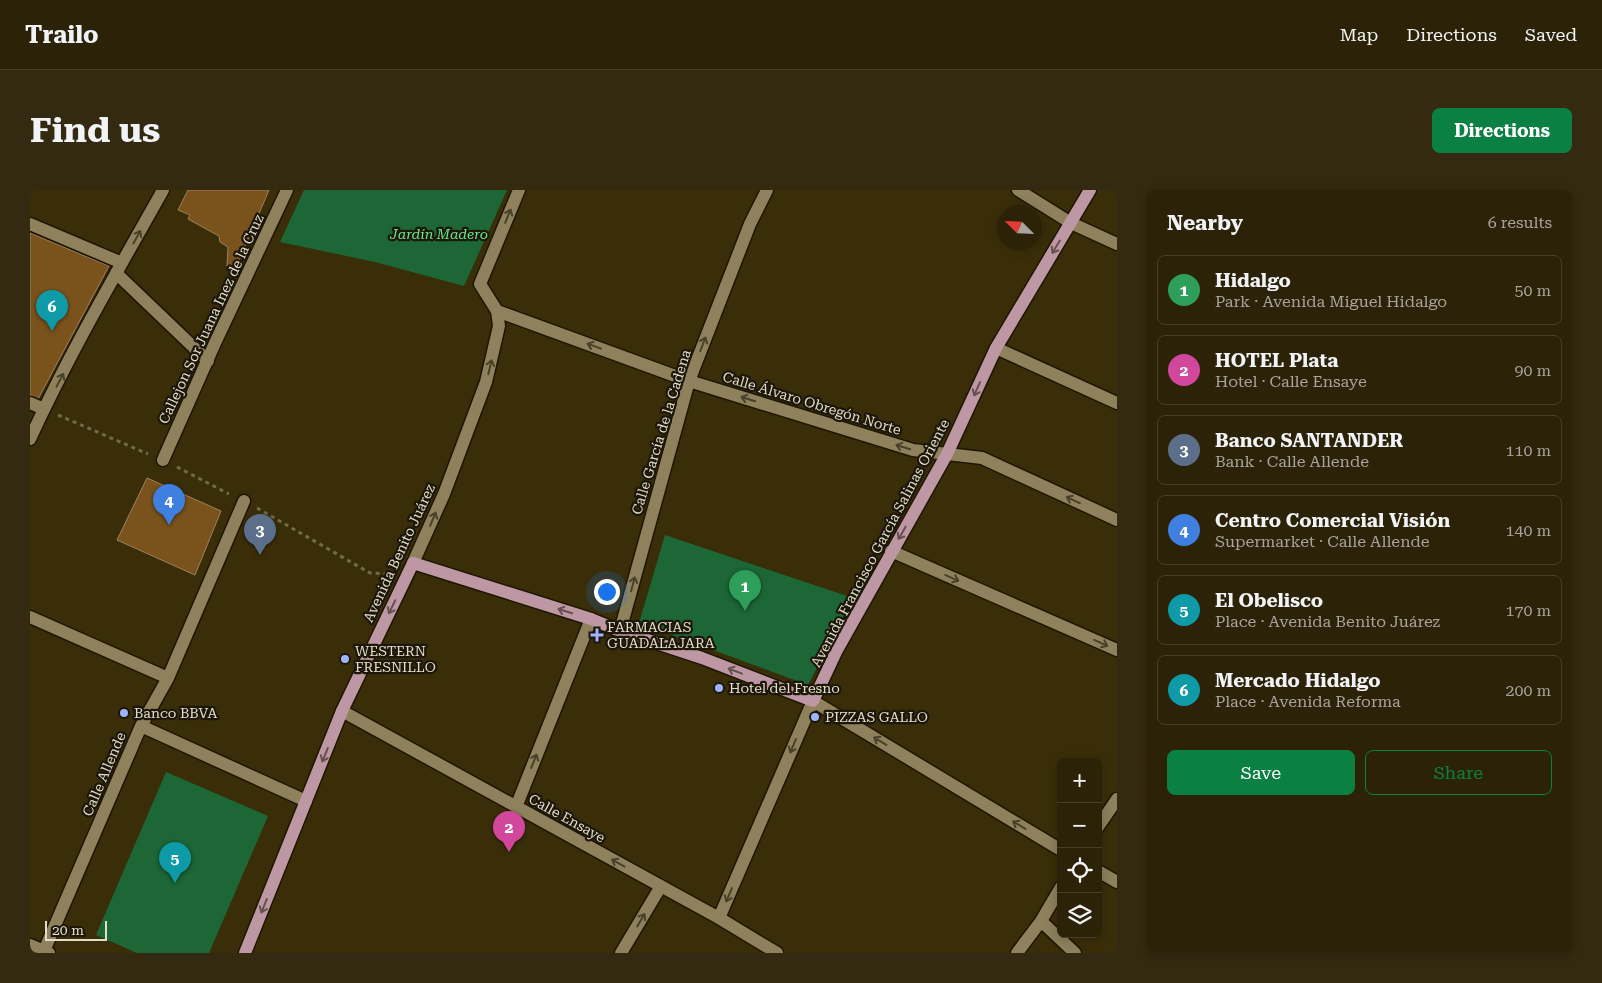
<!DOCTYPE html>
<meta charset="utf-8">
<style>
body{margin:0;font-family:"Roboto Serif",serif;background:#342a11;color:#f1f3f6}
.controls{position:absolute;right:15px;bottom:15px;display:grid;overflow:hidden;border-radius:8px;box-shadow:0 2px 12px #0003}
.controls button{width:45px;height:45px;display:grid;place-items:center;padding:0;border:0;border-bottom:1px solid #483f28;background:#2c2207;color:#f1f3f6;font:25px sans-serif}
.compass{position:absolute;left:967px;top:15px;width:45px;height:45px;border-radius:50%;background:#2c2207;box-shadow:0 2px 12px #0003;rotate:294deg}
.scale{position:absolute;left:15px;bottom:12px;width:62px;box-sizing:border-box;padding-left:5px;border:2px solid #e2dcc8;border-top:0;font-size:14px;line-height:18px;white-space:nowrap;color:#e2dcc8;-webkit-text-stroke:4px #1c1708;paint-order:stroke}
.you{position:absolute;left:576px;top:401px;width:18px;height:18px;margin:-12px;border:4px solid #fff;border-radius:50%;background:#1a73e8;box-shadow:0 0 0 8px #1a73e833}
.badge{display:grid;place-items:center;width:32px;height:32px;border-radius:50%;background:#0b8043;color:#fff;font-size:16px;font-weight:700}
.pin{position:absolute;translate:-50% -41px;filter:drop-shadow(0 1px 2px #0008)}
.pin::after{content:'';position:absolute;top:26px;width:18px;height:15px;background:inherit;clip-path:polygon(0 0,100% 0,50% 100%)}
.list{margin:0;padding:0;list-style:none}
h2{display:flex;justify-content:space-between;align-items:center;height:65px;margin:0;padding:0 20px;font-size:21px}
h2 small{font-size:16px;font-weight:400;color:#a6a49b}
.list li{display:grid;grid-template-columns:32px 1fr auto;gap:15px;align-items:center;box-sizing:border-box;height:70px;margin:0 10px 10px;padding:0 10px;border:1px solid #483f28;border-radius:8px}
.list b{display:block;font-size:19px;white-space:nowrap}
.list p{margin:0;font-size:16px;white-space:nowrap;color:#a6a49b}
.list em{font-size:16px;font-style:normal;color:#a6a49b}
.actions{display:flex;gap:10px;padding:15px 20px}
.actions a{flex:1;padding:11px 0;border:1px solid #0b8043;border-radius:8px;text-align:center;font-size:18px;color:#0b8043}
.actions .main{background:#0b8043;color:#fff}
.icon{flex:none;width:28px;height:28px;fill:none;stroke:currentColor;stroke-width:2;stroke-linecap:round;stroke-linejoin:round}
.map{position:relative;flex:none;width:1087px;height:763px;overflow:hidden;border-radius:8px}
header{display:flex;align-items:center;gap:30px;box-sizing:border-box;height:70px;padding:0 25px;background:#2c2207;border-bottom:1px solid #483f28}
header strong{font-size:24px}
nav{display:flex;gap:28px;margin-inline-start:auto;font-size:18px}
.intro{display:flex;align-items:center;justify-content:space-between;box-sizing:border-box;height:120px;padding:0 30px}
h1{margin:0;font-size:35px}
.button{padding:12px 22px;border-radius:8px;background:#0b8043;color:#fff;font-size:18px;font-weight:700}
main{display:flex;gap:30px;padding:0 30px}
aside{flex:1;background:#2c2207;border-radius:8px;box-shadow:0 2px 12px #0003}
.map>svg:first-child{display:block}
.green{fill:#1d6636}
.building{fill:#7a521c;stroke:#9c8162}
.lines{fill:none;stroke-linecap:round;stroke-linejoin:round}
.minor-casing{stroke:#1f1600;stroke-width:15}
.major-casing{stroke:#1f1600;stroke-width:15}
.path{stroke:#736949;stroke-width:3;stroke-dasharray:4 4;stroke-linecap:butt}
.minor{stroke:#8e815c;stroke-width:12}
.major{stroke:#be97a5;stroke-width:12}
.oneway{stroke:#4a412a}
.oneway2{stroke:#65514f}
.poi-dot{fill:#9eb4fd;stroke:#1c1708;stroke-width:2}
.labels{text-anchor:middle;stroke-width:4.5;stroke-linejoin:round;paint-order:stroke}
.park-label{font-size:14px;font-style:italic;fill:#66eb8f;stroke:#1c1708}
.street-label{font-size:14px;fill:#e2dcc8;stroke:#1c1708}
.poi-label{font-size:14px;fill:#e2dcc8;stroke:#1c1708;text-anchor:start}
</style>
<header>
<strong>Trailo</strong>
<nav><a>Map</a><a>Directions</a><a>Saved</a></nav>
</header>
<div class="intro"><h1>Find us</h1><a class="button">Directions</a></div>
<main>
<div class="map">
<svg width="1087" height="763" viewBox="0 0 1087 763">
<rect width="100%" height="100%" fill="#3a2e09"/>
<!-- green -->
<path class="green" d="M274 0H477L434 96 345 72 250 52Z
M635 345 823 408 778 495 609 433Z
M136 582 238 626 179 763H107L66 745Z"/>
<!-- building -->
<path class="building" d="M158 0H239L205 80 197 76 198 57 190 52 189 46 158 29 160 25 148 20Z
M0 43 79 76 8 209 0 205Z
M117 288 191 321 165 385 87 350Z"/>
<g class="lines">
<!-- minor casing -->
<g class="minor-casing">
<path id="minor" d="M988 0 1041 33 1087 54
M0 34 92 73
M86 83 178 171
M467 121 659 191 883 260 952 268 1087 330
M966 158 1087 213
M0 213 14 219
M0 249C39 164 87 82 133 0
M133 270 185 153 257 0
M861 361 1087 460
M383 373 414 304 456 192 469 136 467 121 450 94 489 0
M0 427 138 488
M590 441 659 191 720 34 737 0
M312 521 689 728 747 763
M111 536 276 611
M486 617 561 429
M1068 637 1087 609
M1068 681 1087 692
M689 728 783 511 1031 660
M1011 731 1045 763
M0 755 19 763
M14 761 111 536 138 488 214 311
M591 763 631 696
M987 763 1011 731 1031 697"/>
</g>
<!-- major casing -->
<g class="major-casing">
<path id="major" d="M215 763 312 521 383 373 561 429 590 441 672 468 783 511 807 460 917 264 966 158 1060 0"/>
</g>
<!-- path -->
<path class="path" d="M28 225 118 264
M147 277 199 304
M227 318 340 383 361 384"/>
<!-- minor -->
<use href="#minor" class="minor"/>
<!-- major -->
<use href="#major" class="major"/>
</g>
<!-- one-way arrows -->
<defs><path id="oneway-shaft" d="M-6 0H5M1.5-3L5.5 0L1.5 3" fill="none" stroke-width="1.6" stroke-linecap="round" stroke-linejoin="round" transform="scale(1.25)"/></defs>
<g class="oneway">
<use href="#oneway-shaft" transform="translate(478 26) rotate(-68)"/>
<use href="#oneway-shaft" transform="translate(107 47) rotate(-61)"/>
<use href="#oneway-shaft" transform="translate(673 154) rotate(-69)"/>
<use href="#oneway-shaft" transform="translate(564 156) rotate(-160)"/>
<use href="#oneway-shaft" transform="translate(460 177) rotate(-77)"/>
<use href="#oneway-shaft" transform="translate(30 190) rotate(-62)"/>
<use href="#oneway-shaft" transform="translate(718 209) rotate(-163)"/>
<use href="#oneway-shaft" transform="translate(873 257) rotate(-163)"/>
<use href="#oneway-shaft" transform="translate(1043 310) rotate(-155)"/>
<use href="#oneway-shaft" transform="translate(403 329) rotate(-67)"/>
<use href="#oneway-shaft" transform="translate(922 388) rotate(24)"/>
<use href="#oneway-shaft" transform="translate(603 394) rotate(-75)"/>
<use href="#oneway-shaft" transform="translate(1071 453) rotate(24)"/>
<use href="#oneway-shaft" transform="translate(850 551) rotate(-149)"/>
<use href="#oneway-shaft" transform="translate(763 556) rotate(113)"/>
<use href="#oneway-shaft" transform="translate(504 571) rotate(-68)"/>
<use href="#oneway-shaft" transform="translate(989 635) rotate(-149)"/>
<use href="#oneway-shaft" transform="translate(588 673) rotate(-151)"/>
<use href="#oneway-shaft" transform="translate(699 705) rotate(113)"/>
<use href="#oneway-shaft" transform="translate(611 730) rotate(-60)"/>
</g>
<g class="oneway2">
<use href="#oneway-shaft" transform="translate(1026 57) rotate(121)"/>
<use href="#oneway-shaft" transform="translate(947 199) rotate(114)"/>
<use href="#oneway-shaft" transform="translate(872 343) rotate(120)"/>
<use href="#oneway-shaft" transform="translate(362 417) rotate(116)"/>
<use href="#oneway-shaft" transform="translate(535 421) rotate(-163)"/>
<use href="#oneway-shaft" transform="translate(705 481) rotate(-159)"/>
<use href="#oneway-shaft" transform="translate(295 565) rotate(112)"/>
<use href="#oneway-shaft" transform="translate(234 716) rotate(112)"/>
</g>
<!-- markers -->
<g class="poi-dot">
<path d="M564.5 437.5h5v5h5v5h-5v5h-5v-5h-5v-5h5z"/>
<circle cx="315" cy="469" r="5"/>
<circle cx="689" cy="498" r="5"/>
<circle cx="94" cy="523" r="5"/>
<circle cx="785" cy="527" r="5"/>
</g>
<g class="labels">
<!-- park labels -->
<g class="park-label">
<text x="409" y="49">Jardín Madero</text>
</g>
<!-- street labels -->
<g class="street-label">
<text transform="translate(181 129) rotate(-65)" y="5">Callejon Sor Juana Inez de la Cruz</text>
<text transform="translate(782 213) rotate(17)" y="5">Calle Álvaro Obregón Norte</text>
<text transform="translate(631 242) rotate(-73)" y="5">Calle García de la Cadena</text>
<text transform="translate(850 353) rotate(-62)" y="5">Avenida Francisco García Salinas Oriente</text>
<text transform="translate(369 363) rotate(-65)" y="5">Avenida Benito Juárez</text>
<text transform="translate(74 584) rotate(-67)" y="5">Calle Allende</text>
<text transform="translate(537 628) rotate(29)" y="5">Calle Ensaye</text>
</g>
<!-- poi labels -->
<g class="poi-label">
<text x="577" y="442">FARMACIAS<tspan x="577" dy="16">GUADALAJARA</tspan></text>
<text x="325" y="466">WESTERN<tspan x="325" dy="16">FRESNILLO</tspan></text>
<text x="699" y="503">Hotel del Fresno</text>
<text x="104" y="528">Banco BBVA</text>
<text x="795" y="532">PIZZAS GALLO</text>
</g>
</g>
</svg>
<div class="controls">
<button>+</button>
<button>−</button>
<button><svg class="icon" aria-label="locate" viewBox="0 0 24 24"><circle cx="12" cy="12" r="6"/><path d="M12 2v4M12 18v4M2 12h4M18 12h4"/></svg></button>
<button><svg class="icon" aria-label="layers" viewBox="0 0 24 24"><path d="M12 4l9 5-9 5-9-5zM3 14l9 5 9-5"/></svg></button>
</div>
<svg class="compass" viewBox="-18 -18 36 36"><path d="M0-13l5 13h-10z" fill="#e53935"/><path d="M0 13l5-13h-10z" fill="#a6a49b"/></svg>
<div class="scale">20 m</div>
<div class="you"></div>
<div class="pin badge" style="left:715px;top:421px;background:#2e9e5b">1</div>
<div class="pin badge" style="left:479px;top:662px;background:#d1479c">2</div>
<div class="pin badge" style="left:230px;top:365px;background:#5c6f8a">3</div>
<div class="pin badge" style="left:139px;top:335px;background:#3f7fe0">4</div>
<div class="pin badge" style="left:145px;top:693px;background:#0f9aa8">5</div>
<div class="pin badge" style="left:22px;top:141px;background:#0f9aa8">6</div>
</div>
<aside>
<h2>Nearby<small>6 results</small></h2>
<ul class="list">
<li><span class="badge" style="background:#2e9e5b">1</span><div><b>Hidalgo</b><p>Park · Avenida Miguel Hidalgo</p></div><em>50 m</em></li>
<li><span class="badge" style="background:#d1479c">2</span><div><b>HOTEL Plata</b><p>Hotel · Calle Ensaye</p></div><em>90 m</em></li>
<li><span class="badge" style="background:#5c6f8a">3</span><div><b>Banco SANTANDER</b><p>Bank · Calle Allende</p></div><em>110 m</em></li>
<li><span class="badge" style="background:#3f7fe0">4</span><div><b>Centro Comercial Visión</b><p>Supermarket · Calle Allende</p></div><em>140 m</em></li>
<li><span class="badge" style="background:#0f9aa8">5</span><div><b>El Obelisco</b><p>Place · Avenida Benito Juárez</p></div><em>170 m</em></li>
<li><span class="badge" style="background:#0f9aa8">6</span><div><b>Mercado Hidalgo</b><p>Place · Avenida Reforma</p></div><em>200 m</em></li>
</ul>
<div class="actions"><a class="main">Save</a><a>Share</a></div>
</aside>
</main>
